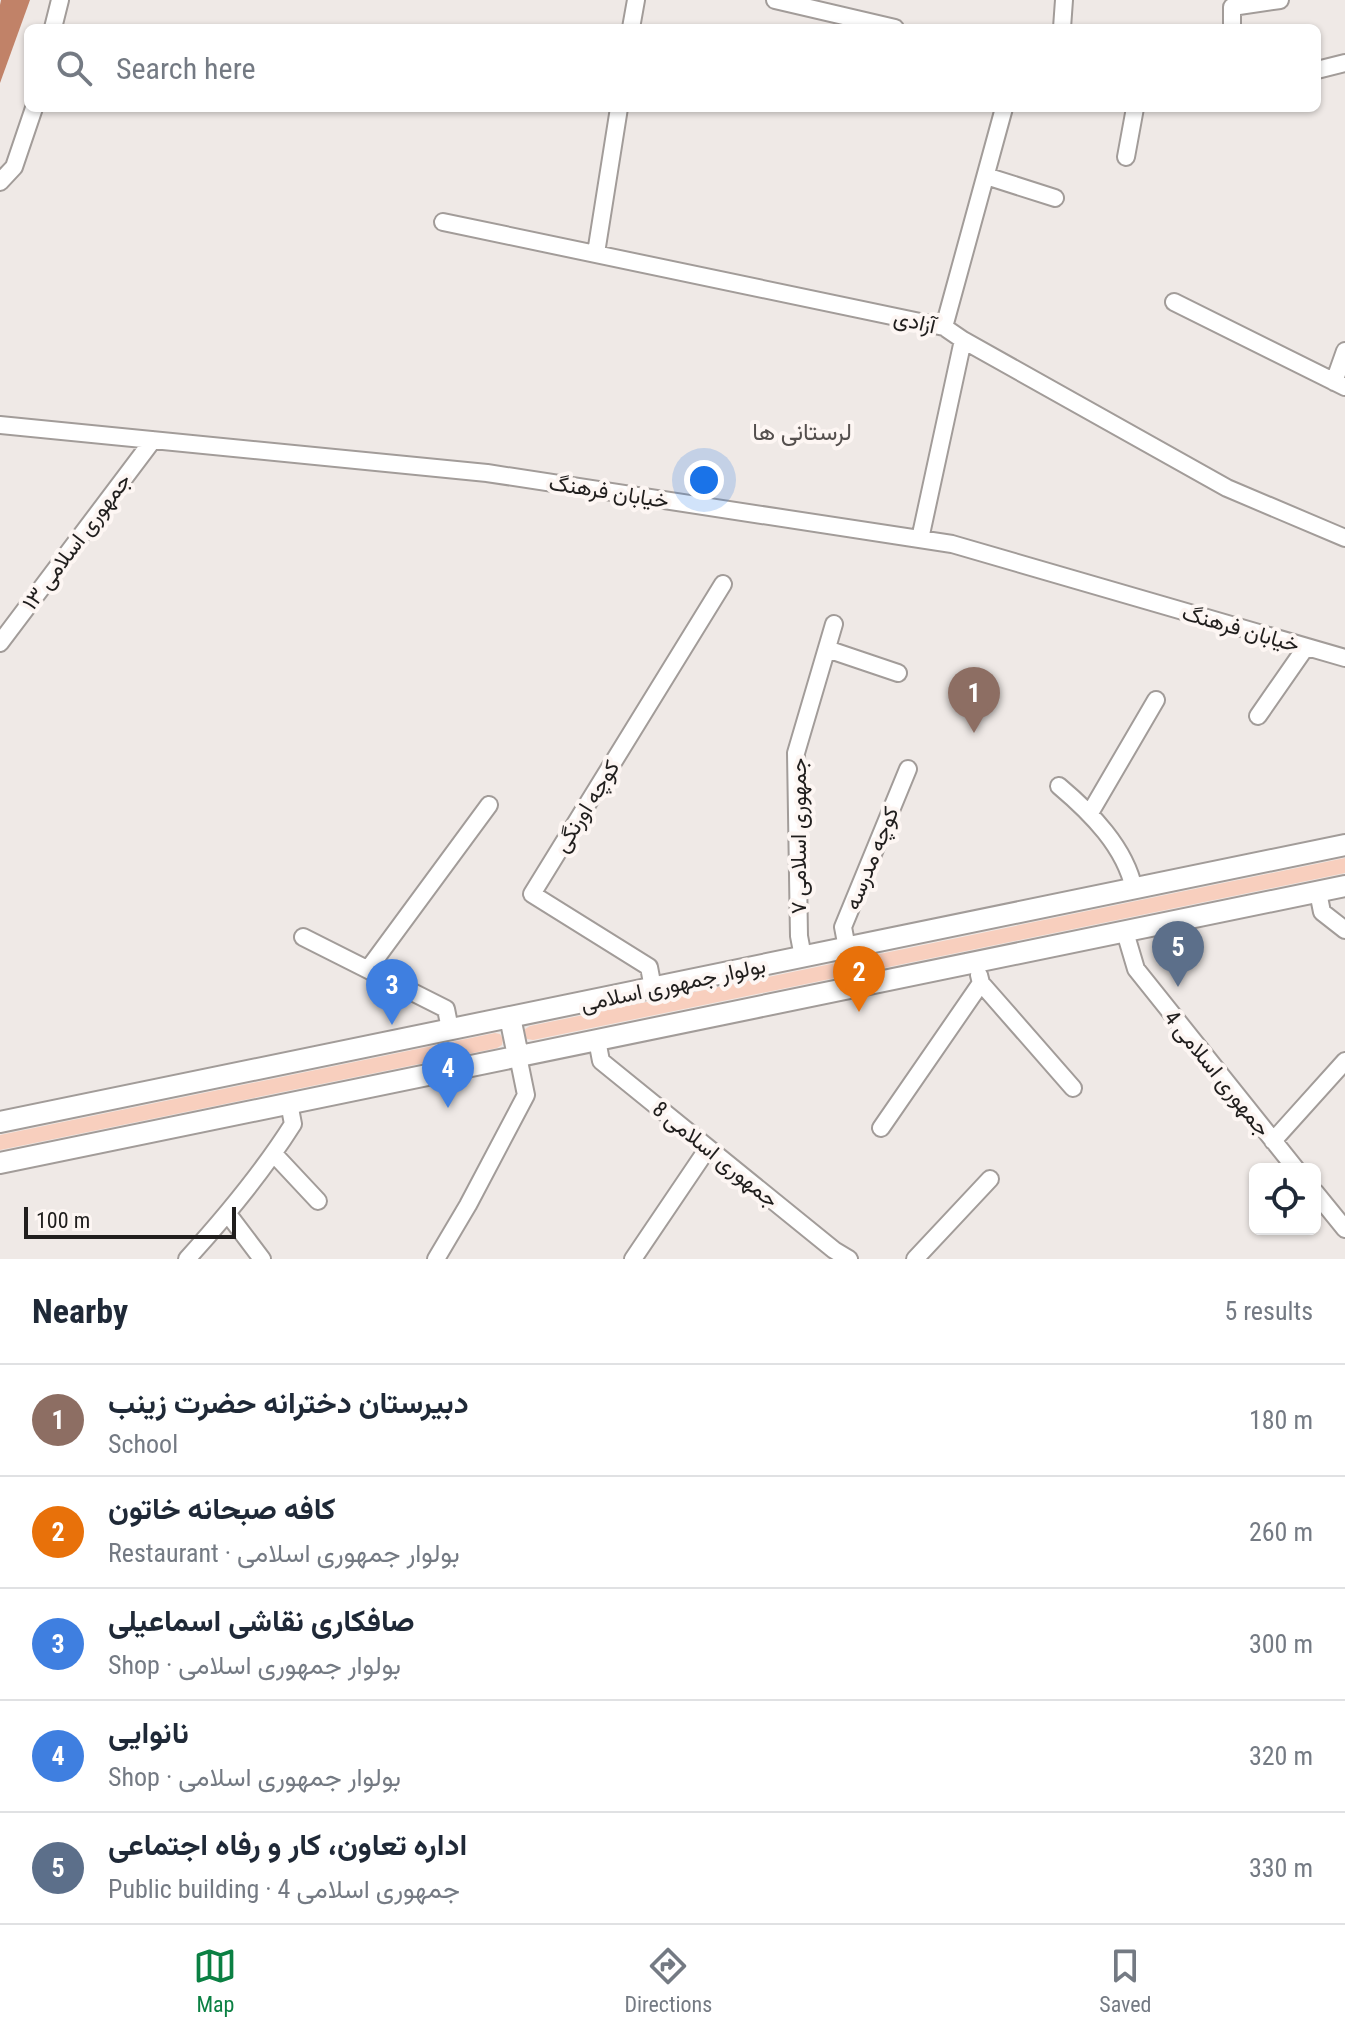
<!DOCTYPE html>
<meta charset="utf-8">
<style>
body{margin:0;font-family:"Roboto Condensed",Vazirmatn,sans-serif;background:#f2f2f3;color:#1f2937}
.controls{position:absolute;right:24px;bottom:24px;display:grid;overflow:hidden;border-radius:12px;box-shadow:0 2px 6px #0004}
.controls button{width:72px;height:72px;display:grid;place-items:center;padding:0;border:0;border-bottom:2px solid #e0e1e3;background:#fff;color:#1f2937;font:40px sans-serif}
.scale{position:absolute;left:24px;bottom:20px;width:212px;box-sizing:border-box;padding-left:8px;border:4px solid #201e1d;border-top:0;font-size:22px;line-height:28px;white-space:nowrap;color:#201e1d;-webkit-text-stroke:6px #fdf6f3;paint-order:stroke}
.you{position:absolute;left:704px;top:480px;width:28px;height:28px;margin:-20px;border:6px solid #fff;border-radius:50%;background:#1a73e8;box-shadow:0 0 0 12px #1a73e833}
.badge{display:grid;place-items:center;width:52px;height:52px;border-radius:50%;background:#0b8043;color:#fff;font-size:26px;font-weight:700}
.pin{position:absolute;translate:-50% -66px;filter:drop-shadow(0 2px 4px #0008)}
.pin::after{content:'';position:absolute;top:42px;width:28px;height:24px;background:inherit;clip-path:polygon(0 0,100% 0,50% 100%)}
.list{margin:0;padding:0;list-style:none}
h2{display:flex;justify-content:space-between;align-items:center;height:104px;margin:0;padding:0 32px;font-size:34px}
h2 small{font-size:26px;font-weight:400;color:#747a83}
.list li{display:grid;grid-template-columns:52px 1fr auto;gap:24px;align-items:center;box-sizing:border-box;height:112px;padding:0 32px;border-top:2px solid #e0e1e3}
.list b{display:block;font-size:30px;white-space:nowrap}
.list p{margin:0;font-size:26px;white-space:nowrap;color:#747a83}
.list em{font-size:26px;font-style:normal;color:#747a83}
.icon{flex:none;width:44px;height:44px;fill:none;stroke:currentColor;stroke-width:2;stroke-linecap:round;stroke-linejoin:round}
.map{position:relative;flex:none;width:1345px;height:1259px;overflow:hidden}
.search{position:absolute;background:#fff;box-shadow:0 2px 6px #0004;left:24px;right:24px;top:24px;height:88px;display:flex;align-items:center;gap:20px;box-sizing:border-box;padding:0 28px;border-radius:12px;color:#747a83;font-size:30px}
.sheet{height:664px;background:#fff}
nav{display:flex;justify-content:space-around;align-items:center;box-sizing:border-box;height:112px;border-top:2px solid #e0e1e3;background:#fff;font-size:22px;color:#747a83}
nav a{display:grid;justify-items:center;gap:4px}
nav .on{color:#0b8043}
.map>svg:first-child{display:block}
.green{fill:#f8cfbe}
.water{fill:#c18268}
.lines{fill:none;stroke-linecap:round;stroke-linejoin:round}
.minor-casing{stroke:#a29c99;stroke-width:20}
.major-casing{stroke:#a29c99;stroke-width:24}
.minor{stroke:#fff;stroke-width:16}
.major{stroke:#fff;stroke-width:20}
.labels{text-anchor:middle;stroke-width:8;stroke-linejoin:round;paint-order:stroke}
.street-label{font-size:22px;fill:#201e1d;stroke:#fdf6f3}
.neighbourhood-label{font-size:24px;fill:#544f4d;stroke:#fdf6f3}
</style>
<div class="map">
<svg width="1345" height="1259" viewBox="0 0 1345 1259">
<rect width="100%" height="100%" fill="#efe9e6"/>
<!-- green -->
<path class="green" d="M1345 858V873L533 1040 527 1039 524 1035 525 1029 530 1026Z
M495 1033 500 1034 503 1039 502 1045 497 1048 0 1150V1135Z"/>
<!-- water -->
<path class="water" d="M1 0H30L0 83V5Z"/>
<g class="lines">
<!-- minor casing -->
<g class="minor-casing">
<path id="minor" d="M775 0 895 28
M53 28 60 0
M631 28 636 0
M1062 28 1064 0
M1232 28V7L1280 0
M1317 70 1345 63
M1126 157 1135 108
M986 176 1055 198
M0 182 14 167 34 108
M443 222 944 327 963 340 1227 488 1345 538
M596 253 619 108
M1174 302 1345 387
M944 327 1004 108
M1334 382 1345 351
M0 425 487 473 952 544 1345 658
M920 539 963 340
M0 643 153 440
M827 649 898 673
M1258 716 1306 647
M1059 786C1091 813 1125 847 1134 889
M1090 813 1156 700
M1318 892 1322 912 1345 930
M1125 932 1136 969 1296 1169
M303 937 446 1009 450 1029
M847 948 843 927 908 769
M803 957 799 936 796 753 834 624
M369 968 489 805
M979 975 981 983 1073 1088
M653 988 649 967 532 894 723 584
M597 1040 601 1061 834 1250 849 1259
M881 1128 981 983
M1273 1141 1345 1061
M274 1154 318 1201
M1315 1192 1345 1229
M228 1214 262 1259
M187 1259C226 1216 262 1173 293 1124L289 1103
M436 1259 468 1205 526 1095 518 1056
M633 1259 708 1148
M915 1259 990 1179"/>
</g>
<!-- major casing -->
<g class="major-casing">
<path id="major" d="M510 1017 518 1056
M0 1122 1345 845
M0 1163 1345 886"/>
</g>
<!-- minor -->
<use href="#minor" class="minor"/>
<!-- major -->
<use href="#major" class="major"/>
</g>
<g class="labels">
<!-- street labels -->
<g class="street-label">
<text transform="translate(915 321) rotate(13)" y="8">آزادی</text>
<text transform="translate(609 491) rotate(9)" y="8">خیابان فرهنگ</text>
<text transform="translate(76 541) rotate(-53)" y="8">جمهوری اسلامی ۱۳</text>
<text transform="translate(1241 628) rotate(16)" y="8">خیابان فرهنگ</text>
<text transform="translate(586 806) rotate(-58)" y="8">کوچه اورنگی</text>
<text transform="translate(798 836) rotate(-90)" y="8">جمهوری اسلامی ۷</text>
<text transform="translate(871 858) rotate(-68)" y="8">کوچه مدرسه</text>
<text transform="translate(673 984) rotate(-12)" y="8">بولوار جمهوری اسلامی</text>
<text transform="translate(1218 1073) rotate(51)" y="8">جمهوری اسلامی 4</text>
<text transform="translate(716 1154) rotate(39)" y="8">جمهوری اسلامی 8</text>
</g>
<!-- neighbourhood labels -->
<g class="neighbourhood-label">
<text x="802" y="440">لرستانی ها</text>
</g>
</g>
</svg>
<div class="controls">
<button><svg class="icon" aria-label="locate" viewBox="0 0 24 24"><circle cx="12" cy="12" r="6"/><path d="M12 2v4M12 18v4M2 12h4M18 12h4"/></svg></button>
</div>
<div class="scale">100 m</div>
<div class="you"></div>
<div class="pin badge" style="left:974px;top:733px;background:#8d6e63">1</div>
<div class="pin badge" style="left:859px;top:1012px;background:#e8710a">2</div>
<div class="pin badge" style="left:392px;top:1025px;background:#3f7fe0">3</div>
<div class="pin badge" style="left:448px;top:1108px;background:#3f7fe0">4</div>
<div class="pin badge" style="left:1178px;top:987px;background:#5c6f8a">5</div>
<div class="search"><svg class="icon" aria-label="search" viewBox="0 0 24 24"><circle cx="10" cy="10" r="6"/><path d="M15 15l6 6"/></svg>Search here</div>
</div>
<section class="sheet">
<h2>Nearby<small>5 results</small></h2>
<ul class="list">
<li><span class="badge" style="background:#8d6e63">1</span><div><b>دبیرستان دخترانه حضرت زینب</b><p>School</p></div><em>180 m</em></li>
<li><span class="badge" style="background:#e8710a">2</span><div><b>کافه صبحانه خاتون</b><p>Restaurant · بولوار جمهوری اسلامی</p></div><em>260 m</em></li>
<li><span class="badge" style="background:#3f7fe0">3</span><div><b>صافکاری نقاشی اسماعیلی</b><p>Shop · بولوار جمهوری اسلامی</p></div><em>300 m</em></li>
<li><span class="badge" style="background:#3f7fe0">4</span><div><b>نانوایی</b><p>Shop · بولوار جمهوری اسلامی</p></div><em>320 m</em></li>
<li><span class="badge" style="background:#5c6f8a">5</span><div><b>اداره تعاون، کار و رفاه اجتماعی</b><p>Public building · جمهوری اسلامی 4</p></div><em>330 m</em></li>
</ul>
</section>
<nav>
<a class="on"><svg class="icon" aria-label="map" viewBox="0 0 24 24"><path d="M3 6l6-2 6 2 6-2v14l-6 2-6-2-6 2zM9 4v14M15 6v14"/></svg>Map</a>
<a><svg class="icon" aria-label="directions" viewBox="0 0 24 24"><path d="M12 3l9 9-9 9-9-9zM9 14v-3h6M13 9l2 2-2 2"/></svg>Directions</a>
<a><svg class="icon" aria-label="saved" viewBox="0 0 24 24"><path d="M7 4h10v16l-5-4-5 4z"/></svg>Saved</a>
</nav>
